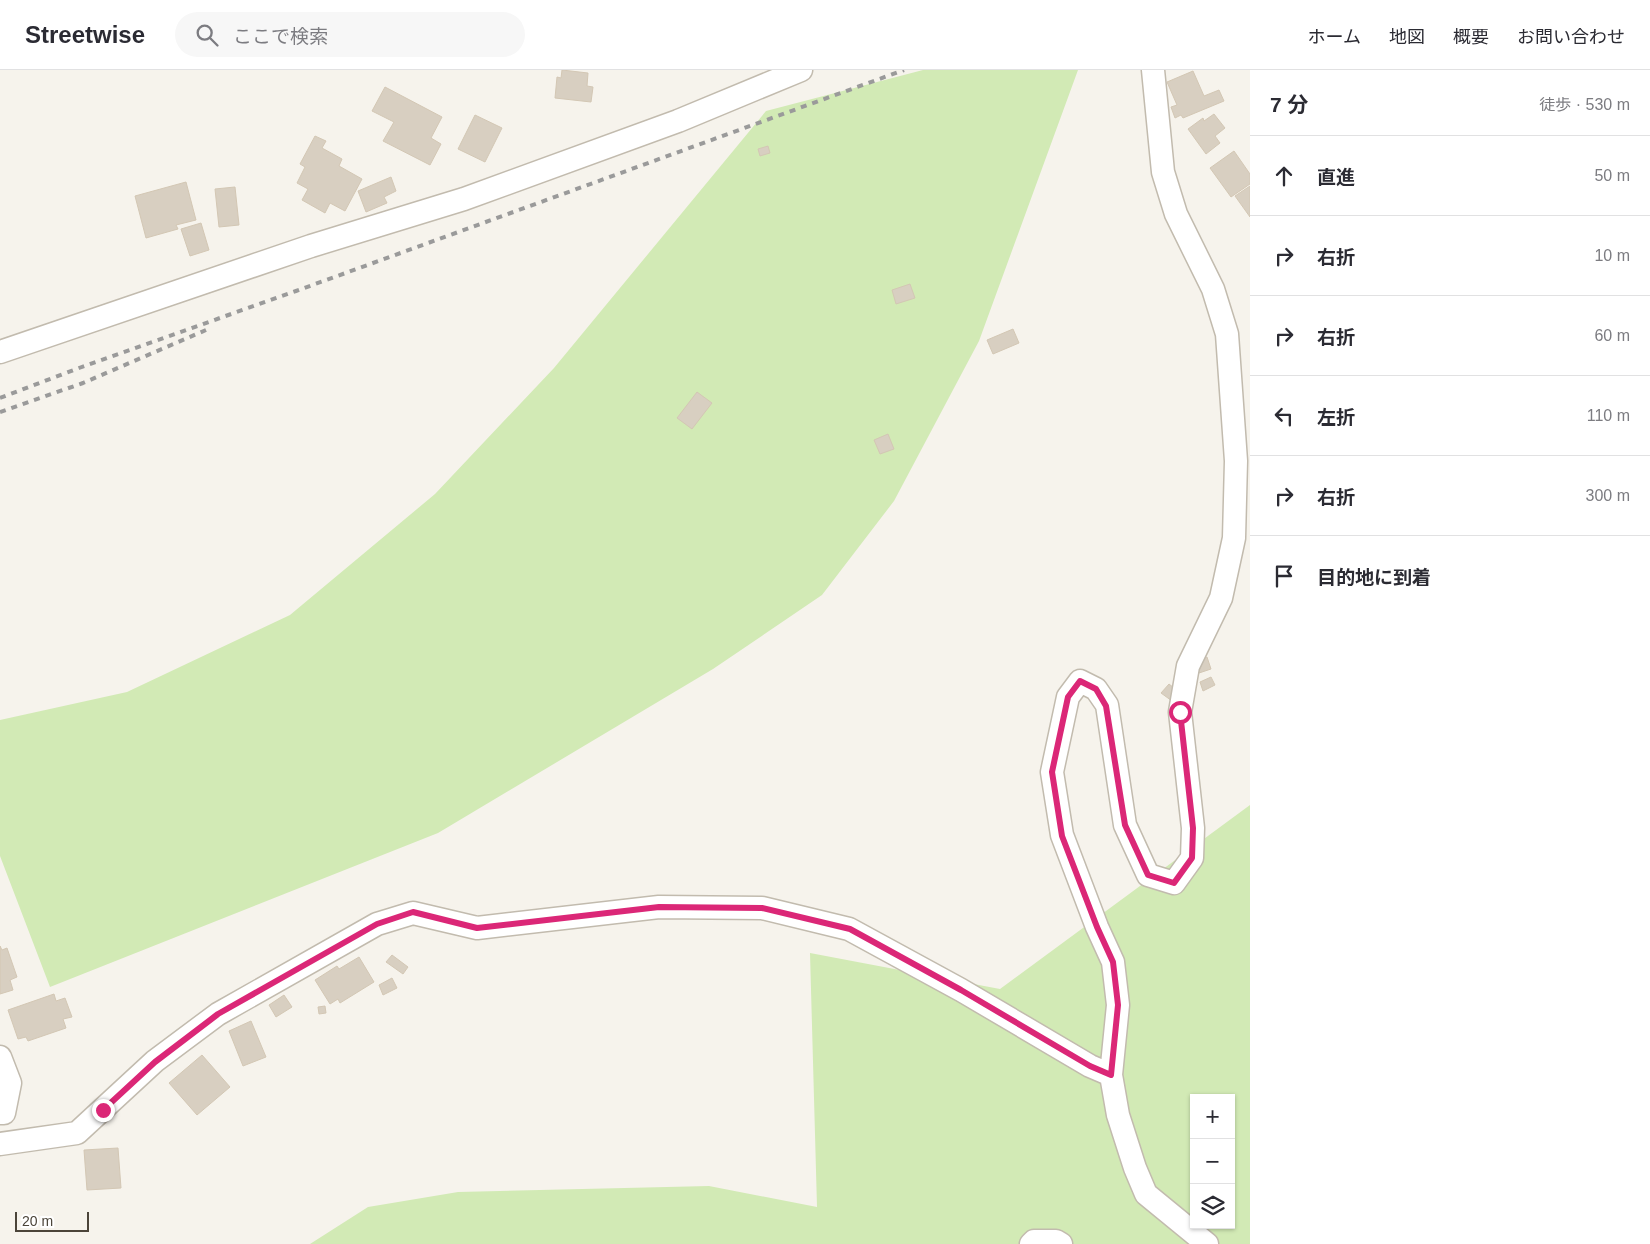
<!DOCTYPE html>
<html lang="ja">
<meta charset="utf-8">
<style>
body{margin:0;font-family:Helvetica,"Noto Sans JP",sans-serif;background:#f7f7f7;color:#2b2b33}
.controls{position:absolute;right:15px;bottom:15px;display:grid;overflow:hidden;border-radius:0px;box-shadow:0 1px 4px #0004}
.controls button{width:45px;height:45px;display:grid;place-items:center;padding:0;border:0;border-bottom:1px solid #e1e1e2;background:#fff;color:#2b2b33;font:25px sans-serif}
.scale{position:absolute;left:15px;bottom:12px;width:74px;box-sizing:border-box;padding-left:5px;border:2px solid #4b4439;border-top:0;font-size:14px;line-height:18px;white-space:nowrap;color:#4b4439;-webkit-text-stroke:4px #fff;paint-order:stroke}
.stop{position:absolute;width:15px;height:15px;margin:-11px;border:4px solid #db2777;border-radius:50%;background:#fff}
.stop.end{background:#db2777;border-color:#fff;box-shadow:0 1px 5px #0008}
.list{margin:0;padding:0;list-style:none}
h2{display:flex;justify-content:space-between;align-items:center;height:65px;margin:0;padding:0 20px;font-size:21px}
h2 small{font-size:16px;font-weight:400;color:#7c7c81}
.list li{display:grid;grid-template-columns:32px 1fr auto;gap:15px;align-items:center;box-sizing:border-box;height:80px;padding:0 20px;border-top:1px solid #e1e1e2}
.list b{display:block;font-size:19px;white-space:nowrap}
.list em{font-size:16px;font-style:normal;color:#7c7c81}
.icon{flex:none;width:28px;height:28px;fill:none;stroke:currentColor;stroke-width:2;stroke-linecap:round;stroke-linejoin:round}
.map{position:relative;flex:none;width:1250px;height:1174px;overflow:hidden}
header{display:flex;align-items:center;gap:30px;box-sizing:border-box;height:70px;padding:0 25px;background:#fff;border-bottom:1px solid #e1e1e2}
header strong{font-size:24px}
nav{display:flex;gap:28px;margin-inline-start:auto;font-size:18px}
.search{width:350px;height:45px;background:#f7f7f7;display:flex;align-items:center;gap:12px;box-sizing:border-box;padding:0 18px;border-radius:28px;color:#7c7c81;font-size:19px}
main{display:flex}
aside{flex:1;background:#fff}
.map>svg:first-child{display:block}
.green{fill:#d2eab5;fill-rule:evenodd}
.building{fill:#d8cfc1;stroke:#d3c7b4}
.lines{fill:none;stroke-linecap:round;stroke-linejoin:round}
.minor-casing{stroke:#c2bbae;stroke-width:25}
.minor{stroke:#fff;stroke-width:22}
.rail{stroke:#9a9a9a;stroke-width:4;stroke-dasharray:6 6;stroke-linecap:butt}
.route{stroke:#db2777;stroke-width:6}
</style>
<header>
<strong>Streetwise</strong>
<div class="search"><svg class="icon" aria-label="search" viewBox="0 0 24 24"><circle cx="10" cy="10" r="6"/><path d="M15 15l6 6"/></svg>ここで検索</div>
<nav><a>ホーム</a><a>地図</a><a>概要</a><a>お問い合わせ</a></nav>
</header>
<main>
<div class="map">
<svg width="1250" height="1174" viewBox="0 0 1250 1174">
<rect width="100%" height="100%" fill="#f6f3ec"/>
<!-- green -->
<path class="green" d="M923 0H1078L979 271 894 431 822 525 713 599 438 763 50 917 0 786V650L127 622 290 545 435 424 554 298 766 41Z
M1250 735V1174H310L368 1137 458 1122 709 1116 817 1137 810 883 1000 919ZM1194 1028H1231V1155H1194Z"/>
<!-- building -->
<path class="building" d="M562 0 588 3 587 16 593 17 591 32 555 28 557 7 561 8Z
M1193 1 1204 26 1219 20 1224 31 1183 48 1181 45 1175 48 1171 37 1177 35 1167 12Z
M385 17 442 47 431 68 441 74 430 95 383 71 394 52 372 41Z
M1214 44 1225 58 1215 66 1220 73 1206 84 1188 59 1203 48 1204 51Z
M475 45 502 58 485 92 458 79Z
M315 66 326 71 322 78 342 89 339 96 362 109 345 141 330 133 325 143 302 130 308 119 297 113 305 97 300 94Z
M768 76 770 83 760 86 758 79Z
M1234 81 1250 104V114L1231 127 1210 98Z
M391 107 396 121 384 127 387 133 366 142 358 121Z
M186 112 196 150 176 155 178 159 146 168 135 126Z
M1250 116V147L1235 126Z
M235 117 239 155 219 157 215 119Z
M201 153 209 180 190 186 181 159Z
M910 214 915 228 896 234 892 220Z
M1013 259 1019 273 993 284 987 270Z
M697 322 712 333 692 359 677 348Z
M888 364 894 379 880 384 874 370Z
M1207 587 1211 599 1193 605 1189 593Z
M1211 607 1215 615 1203 621 1200 612Z
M1169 614 1179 622 1172 631 1161 623Z
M0 876 2 880 7 878 17 907 10 910 13 920 0 924Z
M392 885 408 897 403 904 386 892Z
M359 887 374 912 340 933 338 929 330 934 315 910 337 896 339 899Z
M392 908 397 918 383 925 379 915Z
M54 924 56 931 65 928 72 947 63 949 66 958 28 971 26 967 18 969 8 940Z
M284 925 292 937 276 947 269 935Z
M325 936 326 943 319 944 318 937Z
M251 951 266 987 243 996 229 961Z
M202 985 230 1017 197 1045 169 1013Z
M118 1078 121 1118 87 1120 84 1080Z"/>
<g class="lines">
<!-- minor casing -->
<g class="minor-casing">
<path id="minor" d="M1153 0 1163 102 1176 144 1213 219 1227 264 1236 391 1234 468 1221 528 1188 596 1180 642 1193 758 1192 788 1174 813 1148 805 1125 755 1107 635 1096 619 1080 611 1068 627 1052 702 1062 765 1097 857 1113 892 1118 935 1111 1005 1118 1045 1135 1098 1146 1124 1207 1174
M0 282 311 176 464 129 678 51 801 0
M0 987 10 1013 4 1043H0
M0 1074 77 1063 155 991 218 944 377 854 413 843 477 858 659 837 762 838 849 859 961 920 1090 996 1111 1005
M1031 1174 1034 1171H1056L1061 1174"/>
</g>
<!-- minor -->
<use href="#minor" class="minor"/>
<!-- rail -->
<path class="rail" d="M0 328 79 298 296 221 904 0
M0 342 83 313 206 260"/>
</g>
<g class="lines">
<!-- route -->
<path class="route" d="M103 1040 155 992 218 944 377 854 413 842 477 858 659 837 762 838 850 859 961 920 1090 996 1111 1005 1118 935 1113 892 1097 857 1062 766 1052 702 1068 627 1080 611 1096 619 1106 636 1125 755 1148 805 1174 813 1192 788 1193 758 1180 642"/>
</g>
</svg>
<div class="controls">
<button>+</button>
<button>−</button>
<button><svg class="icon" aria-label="layers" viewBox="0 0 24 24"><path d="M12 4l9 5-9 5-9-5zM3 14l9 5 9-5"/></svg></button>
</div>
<div class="scale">20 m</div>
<div class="stop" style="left:1180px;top:642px"></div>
<div class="stop end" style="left:103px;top:1040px"></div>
</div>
<aside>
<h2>7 分<small>徒歩 · 530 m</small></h2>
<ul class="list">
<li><svg class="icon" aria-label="ahead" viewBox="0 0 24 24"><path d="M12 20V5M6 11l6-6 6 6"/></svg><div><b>直進</b></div><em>50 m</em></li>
<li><svg class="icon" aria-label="right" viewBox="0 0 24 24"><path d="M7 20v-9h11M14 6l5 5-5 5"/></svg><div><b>右折</b></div><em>10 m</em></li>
<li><svg class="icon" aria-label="right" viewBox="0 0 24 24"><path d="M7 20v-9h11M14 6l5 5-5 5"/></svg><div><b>右折</b></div><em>60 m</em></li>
<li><svg class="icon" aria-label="left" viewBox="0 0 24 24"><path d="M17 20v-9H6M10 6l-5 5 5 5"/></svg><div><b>左折</b></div><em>110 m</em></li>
<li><svg class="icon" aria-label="right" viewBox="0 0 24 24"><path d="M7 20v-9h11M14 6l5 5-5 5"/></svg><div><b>右折</b></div><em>300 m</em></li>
<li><svg class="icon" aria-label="arrive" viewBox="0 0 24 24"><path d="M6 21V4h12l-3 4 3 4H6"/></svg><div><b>目的地に到着</b></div></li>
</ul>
</aside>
</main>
